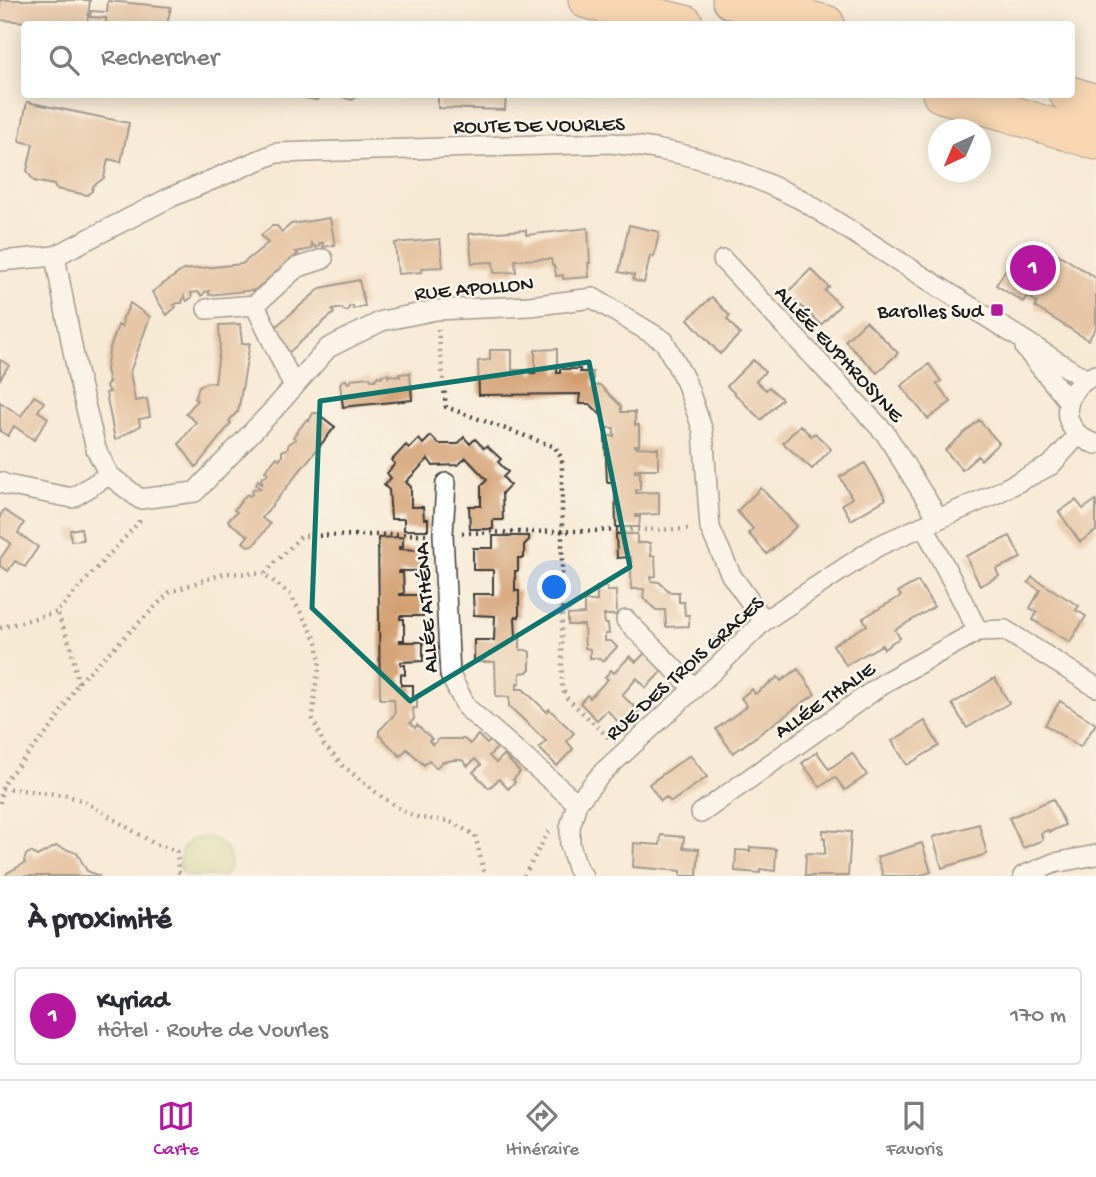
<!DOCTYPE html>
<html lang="fr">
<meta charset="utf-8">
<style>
body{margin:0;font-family:"Gochi Hand",sans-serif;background:#f2f2f3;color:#2b2b33}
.compass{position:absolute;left:928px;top:119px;width:63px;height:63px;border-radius:50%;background:#fff;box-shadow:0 4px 18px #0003;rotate:224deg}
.you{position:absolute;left:555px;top:588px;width:24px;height:24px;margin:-18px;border:5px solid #fff;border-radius:50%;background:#1a73e8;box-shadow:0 0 0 10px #1a73e833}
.badge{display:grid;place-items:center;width:46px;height:46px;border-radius:50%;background:#b5179e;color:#fff;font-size:23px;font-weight:700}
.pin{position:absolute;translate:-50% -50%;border:4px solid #fff;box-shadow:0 2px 7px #0006}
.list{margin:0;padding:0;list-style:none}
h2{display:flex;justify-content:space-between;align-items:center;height:91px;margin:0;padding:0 28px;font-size:30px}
h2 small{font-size:23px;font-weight:400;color:#7c7c81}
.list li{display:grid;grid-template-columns:46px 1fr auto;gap:21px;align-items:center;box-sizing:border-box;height:98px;margin:0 14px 14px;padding:0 14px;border:2px solid #e1e1e2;border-radius:7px}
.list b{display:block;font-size:26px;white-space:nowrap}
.list p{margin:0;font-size:23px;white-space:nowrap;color:#7c7c81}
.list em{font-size:23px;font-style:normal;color:#7c7c81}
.icon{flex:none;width:38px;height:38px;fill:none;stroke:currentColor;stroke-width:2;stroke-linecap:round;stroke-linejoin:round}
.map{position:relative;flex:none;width:1096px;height:876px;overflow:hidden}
.search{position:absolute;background:#fff;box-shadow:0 4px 18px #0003;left:21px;right:21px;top:21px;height:77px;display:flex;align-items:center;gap:18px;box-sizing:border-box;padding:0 24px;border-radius:7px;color:#7c7c81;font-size:26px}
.sheet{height:203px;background:#fff}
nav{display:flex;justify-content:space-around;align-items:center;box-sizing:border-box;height:98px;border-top:2px solid #e1e1e2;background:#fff;font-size:19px;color:#7c7c81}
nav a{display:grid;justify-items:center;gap:4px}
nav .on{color:#b5179e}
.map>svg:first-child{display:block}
.green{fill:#b5c96c;stroke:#687244;stroke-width:2}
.building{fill:#d19c6d}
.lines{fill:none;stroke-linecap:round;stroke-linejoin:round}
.street-casing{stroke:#3d3b38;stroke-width:22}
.highway-casing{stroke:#3d3b38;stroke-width:39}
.path{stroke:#3d3b38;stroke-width:4.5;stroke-dasharray:2 5;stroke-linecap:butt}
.street{stroke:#fff;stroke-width:19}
.highway{stroke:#f5bf86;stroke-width:37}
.marked{fill:none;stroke:#0f766e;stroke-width:5;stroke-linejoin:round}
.poi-dot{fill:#b5179e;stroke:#fbf7ec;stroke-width:2.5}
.labels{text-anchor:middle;stroke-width:5;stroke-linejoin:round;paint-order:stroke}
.street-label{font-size:21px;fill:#1c1c1c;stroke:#fbf7ec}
.poi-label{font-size:21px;fill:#1c1c1c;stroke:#fbf7ec;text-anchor:end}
</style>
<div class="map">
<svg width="1096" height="876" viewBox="0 0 1096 876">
<rect width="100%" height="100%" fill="#fbf7ec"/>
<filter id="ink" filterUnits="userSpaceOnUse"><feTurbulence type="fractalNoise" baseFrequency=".0143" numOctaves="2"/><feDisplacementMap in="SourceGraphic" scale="14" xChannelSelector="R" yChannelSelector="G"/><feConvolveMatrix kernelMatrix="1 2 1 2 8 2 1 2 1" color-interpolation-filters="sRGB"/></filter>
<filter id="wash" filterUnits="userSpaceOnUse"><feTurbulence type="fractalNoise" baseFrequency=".00686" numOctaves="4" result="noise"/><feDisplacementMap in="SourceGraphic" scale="28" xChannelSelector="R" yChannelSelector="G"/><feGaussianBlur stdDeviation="1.57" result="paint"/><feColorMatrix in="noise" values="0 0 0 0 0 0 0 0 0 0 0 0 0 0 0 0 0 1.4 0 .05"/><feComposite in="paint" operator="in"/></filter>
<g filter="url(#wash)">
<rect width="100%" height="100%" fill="#f7ead5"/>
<!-- green -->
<path class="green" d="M206 837C225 843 237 856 225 876H184C176 864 179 846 194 839 195 839 205 837 206 837Z"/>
<g id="blocks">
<!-- building -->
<path class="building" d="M0 0H90L87 24H57L0 20Z
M108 1 171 7 167 24H106V18L90 17 91 11 107 12Z
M293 94H321V97L316 100 293 96Z
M332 94H357V97L352 100Z
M438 94H506L505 110 438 108Z
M27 102 129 123 121 162 108 159 104 178 93 186 92 191 87 195 56 189 54 185 34 181 27 171 33 144 19 141Z
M330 218 335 245 323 247V243H319L320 245 316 248 311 243 312 249 296 252 298 254 254 291V290L209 295V291L205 292 202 296 198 292 191 293 192 297 187 301 184 296 182 303H178L174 305 176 307 167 315 152 292 183 270 242 264 268 243 261 235 272 226H277L282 232 291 224Z
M629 225 659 232 654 257 650 256 644 283 633 280 634 275 619 272Z
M588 228 590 263H588L589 277 563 279V275L556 276 555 268 552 264 551 259 515 260 516 272 494 273 493 262 472 263 469 234 526 230V235Z
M440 239 443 267 421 268 422 272 398 274 395 243Z
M1050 249 1096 278V328L1088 340 1035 307 1037 302 1027 296 1023 302 996 285 1019 250 1040 263Z
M811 269 829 287 825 291 840 305 821 325 787 293Z
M359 280 365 306 353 309V306H350L347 311 343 310 342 308 332 310 334 313 328 318 287 354 274 328 321 288Z
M712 297 730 316 727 319 740 334 720 354 688 319Z
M130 303 150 317 130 372 135 401 147 399 150 417 139 419 140 426 115 440 106 393 110 392 106 387 109 382 106 370 109 351 118 325 122 327 123 317 125 315Z
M866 321 898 353 877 373 845 341Z
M240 324 242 344 250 343 238 412H237L229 421 231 423 196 467 179 444 196 422 186 414 197 400 195 399 199 386 208 382 215 383 220 345 219 325Z
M557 349V373H560V369H580V372H593V386L600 385 621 406V412H635V425H639V445H635V447L658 448V469H635V472H640V489L636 490V493L659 492V514L636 515V517H640L639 527H616L615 482H607L605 436H614V428H604V418L590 404H579L580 394 479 395 478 361 490 360V350H512V374H515L514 370H532L531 373H535V350Z
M0 360 9 365 0 379Z
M753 360 765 372 756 381 766 390 769 387 782 399 761 420 727 386Z
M929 364 941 381 937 384 951 402 928 419 901 386Z
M410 373 412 400 343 407 340 384 342 381 346 380 348 383 351 382V379L370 377 371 380H375L378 376 381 377 382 375 388 374V377L391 375 400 377 399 374Z
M34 396 44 402 38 411 48 418 34 440 14 426 8 436 0 431V402L21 416Z
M313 413H317L335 427 262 518 270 524 254 545 248 546 243 542 248 536 229 522 228 520 237 512 234 510 247 494 250 496 252 494 253 489 260 488 256 485 258 480 262 484 263 483 261 480 262 477 266 476 268 473 265 471 277 457 279 459 282 456V451L287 449 289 444 296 439 293 437 307 419 309 421Z
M979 420 999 443 981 460 978 456 962 470 945 450Z
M800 425 811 436 815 433 831 449 812 469 783 443Z
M431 436 439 444H458L464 437 470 444 475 439 484 448 487 446 501 459 498 462 508 472 503 477 510 485 502 493 503 520H493V529H470L469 506H481V486L487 480 466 458 458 465 433 466 428 459 406 482 411 487V507H423L424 519H428V530H404V519H391L389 490 384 485 391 478 387 473 395 464 392 460 406 445 409 449 419 439 423 444Z
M865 463 886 499 851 520 842 504 852 498 840 477Z
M761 488 797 526 767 554 748 533 753 529 737 511Z
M1076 500 1083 509 1096 500V531L1080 542 1059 512Z
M4 510 24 523 18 533 38 547 25 567 15 561 8 571 0 566V559L11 543 0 536V516Z
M81 528 83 540 71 541 70 530Z
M616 534H637V543H650L651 556H655L656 576 651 577V581L659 582 670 592H679V602H684L685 615H689V626L666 627 665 610H656L643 598 644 589H631V557L617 558Z
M493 536H529V540L524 545V558H518V571H515V591H519V617H515L516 637H520V650H526L530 652V669L527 672 520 673V683H517V689H523L547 712 549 709 574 733 567 741 573 749 557 766 539 748 546 741 509 706V697L496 696 495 662H474V640H494L495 616 474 615 473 594H493V570H473V548H493Z
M1010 536 1021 558 996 569 999 576 980 586 966 556Z
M403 537V547H399V549L422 550V571H399V573H403L404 593 400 594V595H423V616H400V619H404V640H400V642H423V661L401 662V665H405V675L401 674V685H413V698H417V708H413L414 719 410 723 415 728 417 725 432 739 429 741 433 745 439 739H464L470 744 478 735 487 744 490 741 497 748 489 756 496 763 504 755 520 772 513 780 515 782 508 789 499 779 489 788 473 772 481 765 475 759 468 766 462 760H454L442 762 436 768 429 760 424 765 407 749 400 756 379 735V731L395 714 394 699H380L378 538Z
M1032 577 1079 606 1076 610 1086 616 1070 642 1033 620 1037 612 1030 608 1040 590 1028 583Z
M918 581 934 607 895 630 900 638 891 643V644L884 649 882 645 846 665 833 645 867 625 863 618 901 596 898 592Z
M597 587H607V591H616L617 615H604L605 624H608L609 634H605V641H611L617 647 603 662 598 658H590V649L585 648 584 625H568V615L584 614V601H597Z
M645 653 662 671 646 688 637 678 622 695 639 711 623 727 607 710 597 720 580 703 587 695 590 698 608 679 605 677 611 670 614 673 630 656 636 662Z
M798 669 815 694 733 753 716 729 747 706 741 698 752 689 755 694 778 677 781 681Z
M995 678 1009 703 967 728 952 704Z
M1060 701 1096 724 1080 747 1045 725Z
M925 721 939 746 907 765 892 741Z
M817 752 829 769 852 753 867 775 845 790 835 777 820 787 802 763Z
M690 755 707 777 671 802 666 797 661 801 649 784Z
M1053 799 1065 825 1049 832 1048 830 1041 833 1043 840 1023 848 1009 818Z
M979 824 987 854 942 868 933 837Z
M823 830 851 832 848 876H805L806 853 825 854V838H823Z
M661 835 684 837 683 848 699 849 697 876H681V871L633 867 634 843 660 845Z
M922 843 931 872 918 876H883L877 857Z
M56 846 77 853 87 871 100 876H6L7 873 25 863 24 861 26 855 31 852 37 856Z
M750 847 776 849 775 871 760 869V873L735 871 736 850 750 851Z"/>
</g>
</g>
<g filter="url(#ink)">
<use href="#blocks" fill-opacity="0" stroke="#3d3b38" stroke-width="2"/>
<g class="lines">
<!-- street casing -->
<g class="street-casing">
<path id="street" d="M55 256 77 372 96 449 109 475 140 499 195 492 276 407 328 348 382 321 436 310 530 306 593 298 664 341 686 382 703 431 710 528 731 575 764 621
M723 260 885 433 938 518
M0 261 55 256 171 197 276 153 612 143C628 145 644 147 660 150 710 158 757 178 802 200L1085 379
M255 305 296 268 323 259
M207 309 255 305 294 387
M1025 348 1069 402
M1096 375C1059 388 1057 433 1096 444
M0 482 7 485 72 498 109 475
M446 483 443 534 450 675 467 708 577 803
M924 526 978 631 1005 630 1096 687
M626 620 694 689
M701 813 887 681 978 631
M583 876 577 868 570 844V827L577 803 603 772 713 671 764 621 878 546 997 493 1051 465 1078 435
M1023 876 1054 863 1096 855"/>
</g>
<!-- highway casing -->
<g class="highway-casing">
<path id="highway" d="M587 0 685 24
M731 0 826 24
M941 94 1008 113 1096 141
M1068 94 1096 103"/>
</g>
<!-- path -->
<path class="path" d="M438 329 446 407 555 447 562 459V688L566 697 611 740
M462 533 692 529
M426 534 301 536 264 574 290 594 317 641 320 662 315 690 313 719 324 745 343 766 382 797 405 812 420 818 449 821 475 835 485 876
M0 628 57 612
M78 683 71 647 57 612 139 522V517
M2 788 65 795 84 801 155 844 177 851 178 871 181 876
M0 803 2 788 8 777 52 727 78 683 170 592 225 573 264 574
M524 876 549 831"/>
<!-- street -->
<use href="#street" class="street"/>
<!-- highway -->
<use href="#highway" class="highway"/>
</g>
</g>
<!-- marked area -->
<path d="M0 0H1096V876H0ZM589 362 630 567 410 701 312 608 320 401Z" fill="#f7ead5" fill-opacity=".55" fill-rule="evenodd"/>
<path class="marked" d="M589 362 630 567 410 701 312 608 320 401Z"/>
<!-- markers -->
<rect class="poi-dot" x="990" y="303" width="14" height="14" rx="3.5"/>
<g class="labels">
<!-- street labels -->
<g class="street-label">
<text transform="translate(539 124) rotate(-1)" y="7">ROUTE DE VOURLES</text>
<text transform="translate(474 287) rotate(-5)" y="7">RUE APOLLON</text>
<text transform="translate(840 353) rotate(47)" y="7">ALLÉE EUPHROSYNE</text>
<text transform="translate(425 608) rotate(-94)" y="7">ALLÉE ATHÉNA</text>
<text transform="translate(684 667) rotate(-42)" y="7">RUE DES TROIS GRACES</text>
<text transform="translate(824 699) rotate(-35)" y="7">ALLÉE THALIE</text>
</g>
<!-- poi labels -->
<g class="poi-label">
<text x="983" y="317">Barolles Sud</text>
</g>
</g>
</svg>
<svg class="compass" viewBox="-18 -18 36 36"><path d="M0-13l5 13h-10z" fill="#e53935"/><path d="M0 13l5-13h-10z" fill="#7c7c81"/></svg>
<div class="you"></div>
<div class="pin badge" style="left:1033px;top:268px">1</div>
<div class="search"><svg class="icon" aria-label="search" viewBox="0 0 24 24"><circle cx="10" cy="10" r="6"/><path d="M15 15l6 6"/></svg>Rechercher</div>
</div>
<section class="sheet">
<h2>À proximité<small></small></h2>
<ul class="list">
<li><span class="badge">1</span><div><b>Kyriad</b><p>Hôtel · Route de Vourles</p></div><em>170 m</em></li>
</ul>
</section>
<nav>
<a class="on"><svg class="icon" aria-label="map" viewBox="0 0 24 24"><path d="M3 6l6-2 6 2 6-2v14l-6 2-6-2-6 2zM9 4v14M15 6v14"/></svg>Carte</a>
<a><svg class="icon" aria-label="directions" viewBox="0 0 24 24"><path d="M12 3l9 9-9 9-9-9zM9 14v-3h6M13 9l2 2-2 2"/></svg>Itinéraire</a>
<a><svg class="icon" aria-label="saved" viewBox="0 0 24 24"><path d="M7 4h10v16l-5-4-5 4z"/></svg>Favoris</a>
</nav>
